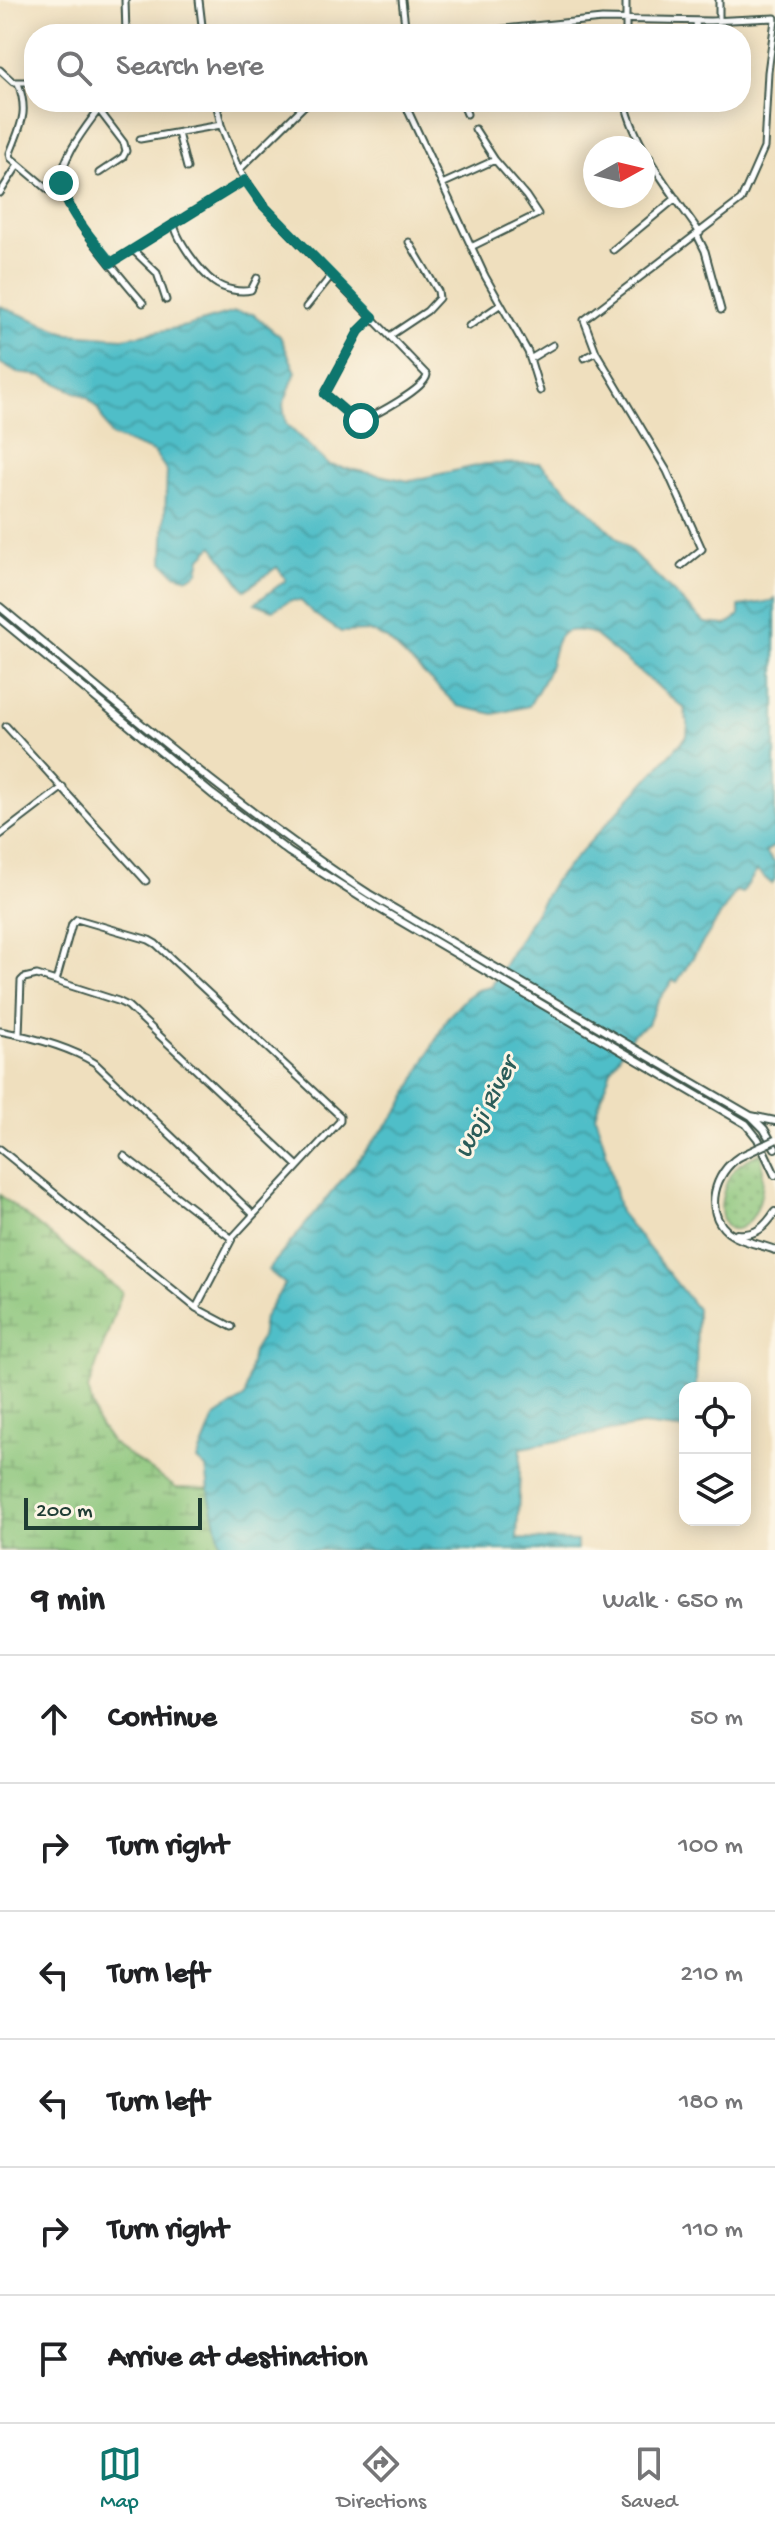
<!DOCTYPE html>
<meta charset="utf-8">
<style>
body{margin:0;font-family:"Gochi Hand",sans-serif;background:#f2f2f2;color:#202124}
.controls{position:absolute;right:24px;bottom:24px;display:grid;overflow:hidden;border-radius:16px;box-shadow:0 4px 20px #0003}
.controls button{width:72px;height:72px;display:grid;place-items:center;padding:0;border:0;border-bottom:2px solid #e0e0e0;background:#fff;color:#202124;font:40px sans-serif}
.compass{position:absolute;left:583px;top:136px;width:72px;height:72px;border-radius:50%;background:#fff;box-shadow:0 4px 20px #0003;rotate:82deg}
.scale{position:absolute;left:24px;bottom:20px;width:178px;box-sizing:border-box;padding-left:8px;border:4px solid #1f3d34;border-top:0;font-size:22px;line-height:28px;white-space:nowrap;color:#1f3d34;-webkit-text-stroke:6px #fcf5e5;paint-order:stroke}
.stop{position:absolute;width:24px;height:24px;margin:-18px;border:6px solid #0f766e;border-radius:50%;background:#fff}
.stop.end{background:#0f766e;border-color:#fff;box-shadow:0 2px 8px #0008}
.list{margin:0;padding:0;list-style:none}
h2{display:flex;justify-content:space-between;align-items:center;height:104px;margin:0;padding:0 32px;font-size:34px}
h2 small{font-size:26px;font-weight:400;color:#757577}
.list li{display:grid;grid-template-columns:52px 1fr auto;gap:24px;align-items:center;box-sizing:border-box;height:128px;padding:0 32px;border-top:2px solid #e0e0e0}
.list b{display:block;font-size:30px;white-space:nowrap}
.list em{font-size:26px;font-style:normal;color:#757577}
.icon{flex:none;width:44px;height:44px;fill:none;stroke:currentColor;stroke-width:2;stroke-linecap:round;stroke-linejoin:round}
.map{position:relative;flex:none;width:775px;height:1550px;overflow:hidden}
.search{position:absolute;background:#fff;box-shadow:0 4px 20px #0003;left:24px;right:24px;top:24px;height:88px;display:flex;align-items:center;gap:20px;box-sizing:border-box;padding:0 28px;border-radius:32px;color:#757577;font-size:30px}
.sheet{height:872px;background:#fff}
nav{display:flex;justify-content:space-around;align-items:center;box-sizing:border-box;height:112px;border-top:2px solid #e0e0e0;background:#fff;font-size:22px;color:#757577}
nav a{display:grid;justify-items:center;gap:4px}
nav .on{color:#0f766e}
.map>svg:first-child{display:block}
.grass{fill:url(#grass-dots);stroke:#548157;stroke-width:2}
.wetland{fill:url(#wetland-marsh);stroke:#548157;stroke-width:2}
.water{fill:url(#water-waves);stroke:#387e7e;stroke-width:2}
.lines{fill:none;stroke-linecap:round;stroke-linejoin:round}
.street-casing{stroke:#3e5549;stroke-width:9}
.secondary-casing{stroke:#3e5549;stroke-width:10}
.street{stroke:#fff;stroke-width:5}
.secondary{stroke:#fff;stroke-width:6}
.secondary-bridge-casing{stroke:#3e5549;stroke-width:10;stroke-linecap:butt}
.secondary-bridge{stroke:#fff;stroke-width:6}
.route{stroke:#0f766e;stroke-width:10}
.labels{text-anchor:middle;stroke-width:6;stroke-linejoin:round;paint-order:stroke}
.water-label{font-size:26px;font-style:italic;fill:#2b5d59;stroke:#fcf5e5}
</style>
<div class="map">
<svg width="775" height="1550" viewBox="0 0 775 1550">
<defs>
<pattern id="grass-dots" width="8" height="8" patternUnits="userSpaceOnUse" patternTransform="scale(2)"><rect width="8" height="8" fill="#8ac57a"/><path d="M2 2h.1M6 6h.1" fill="none" stroke="#70a165" stroke-width="1.8" stroke-linecap="round"/></pattern>
<pattern id="wetland-marsh" width="20" height="14" patternUnits="userSpaceOnUse" patternTransform="scale(2)"><rect width="20" height="14" fill="#8ac57a"/><path d="M1 5h8M5 5V1M11 12h8M15 12V8" fill="none" stroke="#70a165"/></pattern>
<pattern id="water-waves" width="16" height="10" patternUnits="userSpaceOnUse" patternTransform="scale(2)"><rect width="16" height="10" fill="#50bec8"/><path d="M0 5q4-4 8 0t8 0" fill="none" stroke="#429ca3"/></pattern>
</defs>
<rect width="100%" height="100%" fill="#fcf5e5"/>
<filter id="ink" filterUnits="userSpaceOnUse"><feTurbulence type="fractalNoise" baseFrequency=".0125" numOctaves="2"/><feDisplacementMap in="SourceGraphic" scale="16" xChannelSelector="R" yChannelSelector="G"/><feConvolveMatrix kernelMatrix="1 2 1 2 8 2 1 2 1" color-interpolation-filters="sRGB"/></filter>
<filter id="wash" filterUnits="userSpaceOnUse"><feTurbulence type="fractalNoise" baseFrequency=".006" numOctaves="4" result="noise"/><feDisplacementMap in="SourceGraphic" scale="32" xChannelSelector="R" yChannelSelector="G"/><feGaussianBlur stdDeviation="1.8" result="paint"/><feColorMatrix in="noise" values="0 0 0 0 0 0 0 0 0 0 0 0 0 0 0 0 0 1.4 0 .05"/><feComposite in="paint" operator="in"/></filter>
<g filter="url(#wash)">
<rect width="100%" height="100%" fill="#efdfbe"/>
<!-- grass -->
<path class="grass" d="M761 1153C775 1237 707 1255 724 1190 730 1168 741 1162 761 1153Z"/>
<!-- wetland -->
<path class="wetland" d="M0 1195 122 1292 88 1389 96 1420 112 1443 176 1488 209 1489 222 1550H0Z"/>
<!-- water -->
<path class="water" d="M0 306 69 334 123 338 187 326 234 312 253 314 280 336 296 372 283 405 286 424 329 465 409 481 485 464 540 463 705 623 726 625 739 616V606L772 601 775 598V846L765 852 775 863V879L772 884 757 871 742 893 736 891 677 982 673 980 656 1004 648 1024 633 1034 612 1067 595 1115 605 1147 620 1212 697 1309 696 1388H685V1430L642 1425 521 1448 517 1539 577 1541V1550H222L210 1498 206 1468 197 1460 214 1418 245 1397 253 1351 261 1338 264 1317 285 1284 268 1270 400 1109 447 1018 466 998 477 990 491 987 554 881 687 736 688 725 684 708 592 633C552 623 558 642 548 671 543 683 535 695 529 706L494 714 458 706 387 639 369 631 341 632 314 614 301 601 291 600 273 610 255 603 286 580 277 567 245 590 213 546 201 558 198 572 189 578 175 574 163 562 167 471 154 452 111 436 98 409 88 398 42 376 17 373 0 363Z"/>
</g>
<g filter="url(#ink)">
<g class="lines">
<!-- street casing -->
<g class="street-casing">
<path id="street" d="M125 0 126 34
M199 0 203 34
M402 0 406 34
M626 0V34
M719 0V21
M696 21 697 34
M454 34 602 19 710 21 775 18
M0 70 13 82H34
M18 83C29 113 21 124 10 153L11 158 50 191 61 183
M104 102C89 124 60 156 61 185 62 208 125 282 143 303
M216 102 221 125 239 170 262 204 427 375C425 389 375 415 361 421L354 419 325 394 359 331 373 317
M404 102 485 276 528 352 540 391
M462 102 467 114
M625 102C635 148 674 195 700 233
M99 110 124 143 126 151 123 157 99 173
M178 133 187 168
M140 139 221 125
M643 163 650 158
M239 170 308 102
M442 184 495 160
M0 193 18 165
M174 223C176 239 201 273 214 282 223 289 240 293 251 290L257 278
M697 235 705 251 721 310
M471 247 538 214 526 196 495 160 475 129
M133 250 157 273 166 300
M613 250 676 198
M111 263 245 180
M306 307 331 276
M469 326 501 304
M391 335 427 311 439 298 438 291 409 242
M584 358 596 352
M530 359 553 345
M681 566 702 549 667 471 596 352 584 320 741 200 764 148 768 72 775 20
M6 726 146 881
M0 835 63 787
M56 981 72 924 77 919 149 940 156 944 340 1116V1121L233 1237 196 1308
M0 1031C31 1037 68 1046 95 1063L253 1214
M19 1035 21 981 24 978 37 975 118 1001 128 1006 298 1166
M0 1149 196 1308 232 1327
M124 1156 231 1238"/>
</g>
<!-- secondary casing -->
<g class="secondary-casing">
<path id="secondary" d="M0 607C120 706 238 809 369 894L751 1116 764 1129 775 1148
M0 619 212 794 289 852 373 905 746 1124 758 1139 775 1175
M751 1116 775 1121
M739 1157C715 1172 703 1211 728 1232 741 1242 760 1244 775 1250
M737 1234C756 1236 765 1227 775 1212"/>
</g>
<!-- street -->
<use href="#street" class="street"/>
<!-- secondary -->
<use href="#secondary" class="secondary"/>
<!-- secondary-bridge casing -->
<g class="secondary-bridge-casing">
<path id="secondary-bridge" d="M739 1157 775 1140"/>
</g>
<!-- secondary-bridge -->
<use href="#secondary-bridge" class="secondary-bridge"/>
</g>
</g>
<g class="lines" filter="url(#ink)">
<!-- route -->
<path class="route" d="M61 183C67 213 93 239 111 263L245 180 262 204 373 317 359 331 325 394 354 419 361 421"/>
</g>
<g class="labels">
<!-- water labels -->
<g class="water-label">
<text transform="translate(484 1107) rotate(-63)" y="9">Woji River</text>
</g>
</g>
</svg>
<div class="controls">
<button><svg class="icon" aria-label="locate" viewBox="0 0 24 24"><circle cx="12" cy="12" r="6"/><path d="M12 2v4M12 18v4M2 12h4M18 12h4"/></svg></button>
<button><svg class="icon" aria-label="layers" viewBox="0 0 24 24"><path d="M12 4l9 5-9 5-9-5zM3 14l9 5 9-5"/></svg></button>
</div>
<svg class="compass" viewBox="-18 -18 36 36"><path d="M0-13l5 13h-10z" fill="#e53935"/><path d="M0 13l5-13h-10z" fill="#757577"/></svg>
<div class="scale">200 m</div>
<div class="stop" style="left:361px;top:421px"></div>
<div class="stop end" style="left:61px;top:183px"></div>
<div class="search"><svg class="icon" aria-label="search" viewBox="0 0 24 24"><circle cx="10" cy="10" r="6"/><path d="M15 15l6 6"/></svg>Search here</div>
</div>
<section class="sheet">
<h2>9 min<small>Walk · 650 m</small></h2>
<ul class="list">
<li><svg class="icon" aria-label="ahead" viewBox="0 0 24 24"><path d="M12 20V5M6 11l6-6 6 6"/></svg><div><b>Continue</b></div><em>50 m</em></li>
<li><svg class="icon" aria-label="right" viewBox="0 0 24 24"><path d="M7 20v-9h11M14 6l5 5-5 5"/></svg><div><b>Turn right</b></div><em>100 m</em></li>
<li><svg class="icon" aria-label="left" viewBox="0 0 24 24"><path d="M17 20v-9H6M10 6l-5 5 5 5"/></svg><div><b>Turn left</b></div><em>210 m</em></li>
<li><svg class="icon" aria-label="left" viewBox="0 0 24 24"><path d="M17 20v-9H6M10 6l-5 5 5 5"/></svg><div><b>Turn left</b></div><em>180 m</em></li>
<li><svg class="icon" aria-label="right" viewBox="0 0 24 24"><path d="M7 20v-9h11M14 6l5 5-5 5"/></svg><div><b>Turn right</b></div><em>110 m</em></li>
<li><svg class="icon" aria-label="arrive" viewBox="0 0 24 24"><path d="M6 21V4h12l-3 4 3 4H6"/></svg><div><b>Arrive at destination</b></div></li>
</ul>
</section>
<nav>
<a class="on"><svg class="icon" aria-label="map" viewBox="0 0 24 24"><path d="M3 6l6-2 6 2 6-2v14l-6 2-6-2-6 2zM9 4v14M15 6v14"/></svg>Map</a>
<a><svg class="icon" aria-label="directions" viewBox="0 0 24 24"><path d="M12 3l9 9-9 9-9-9zM9 14v-3h6M13 9l2 2-2 2"/></svg>Directions</a>
<a><svg class="icon" aria-label="saved" viewBox="0 0 24 24"><path d="M7 4h10v16l-5-4-5 4z"/></svg>Saved</a>
</nav>
